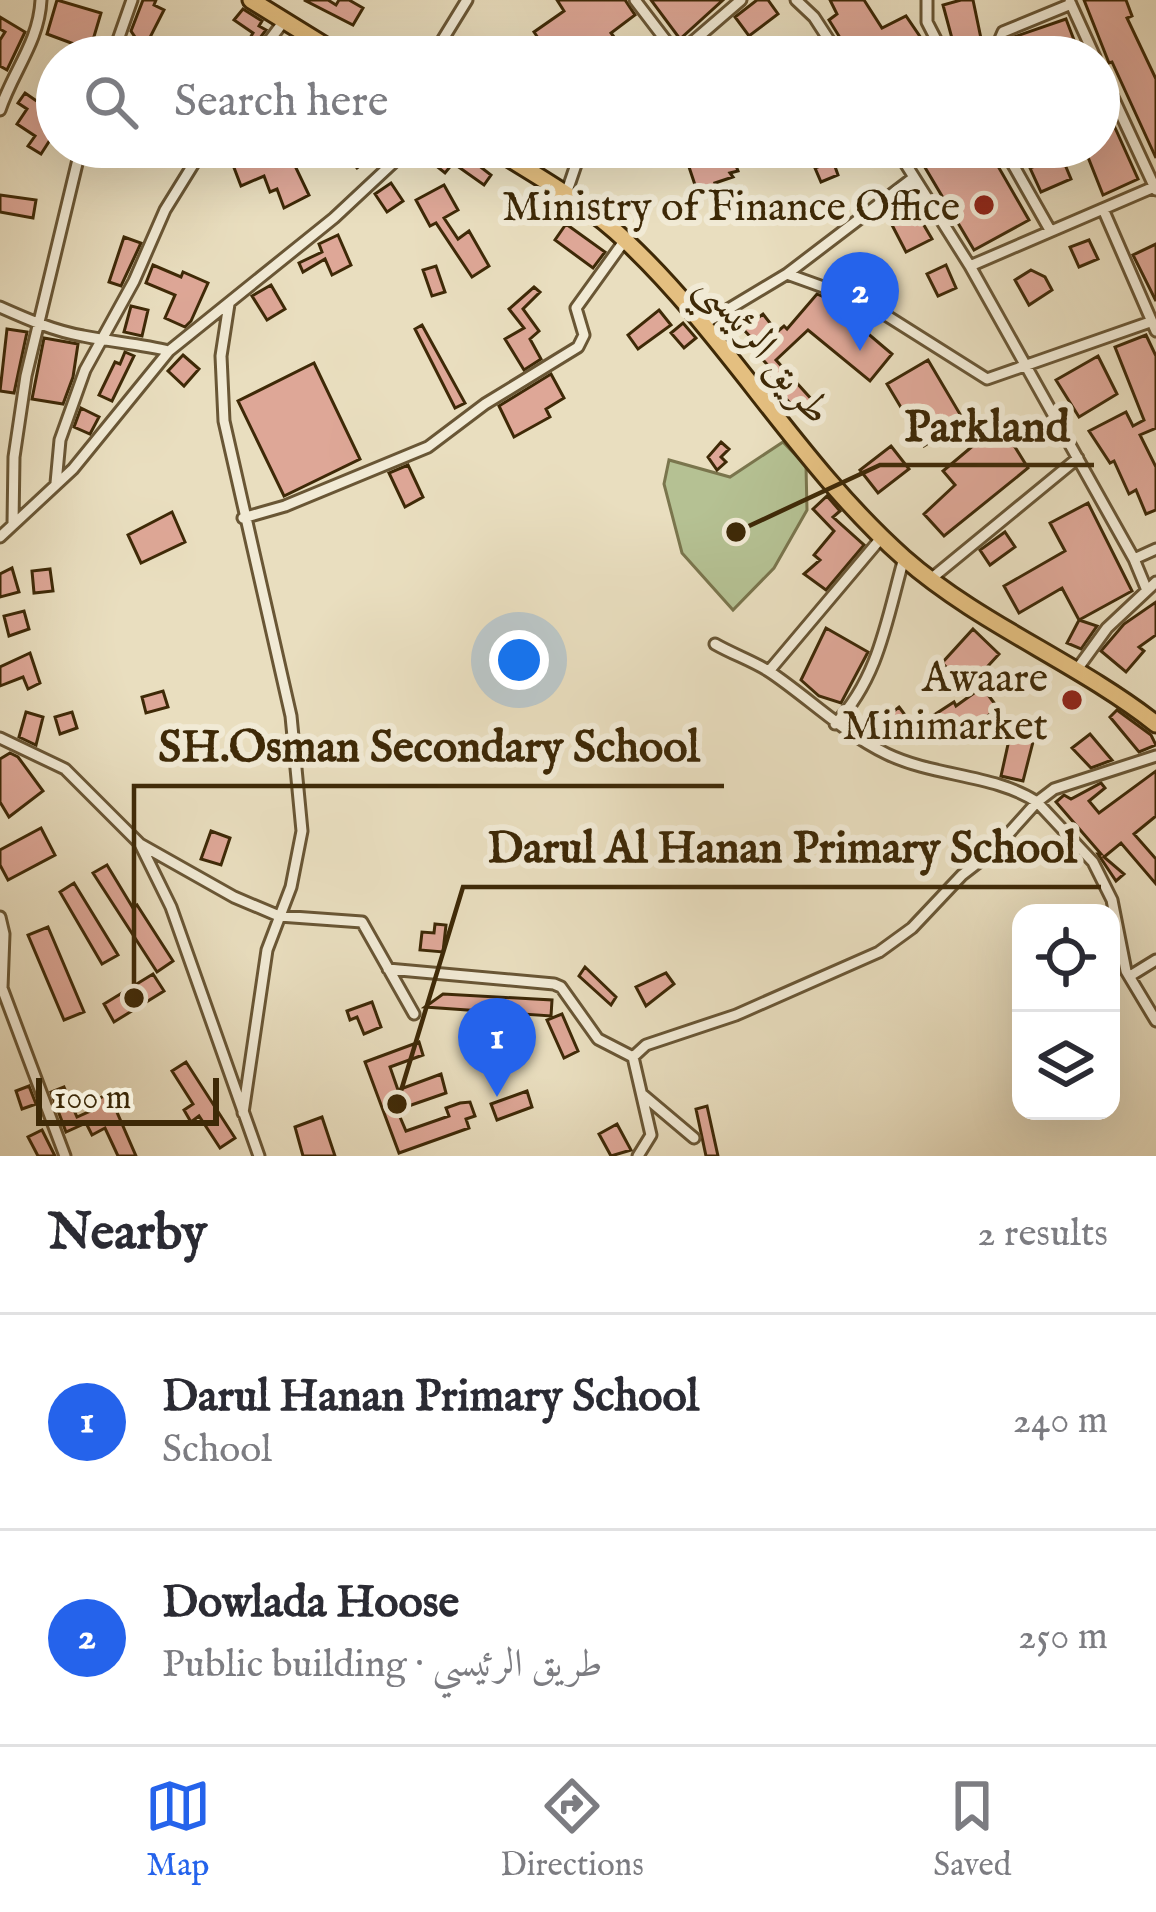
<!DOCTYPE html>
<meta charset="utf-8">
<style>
body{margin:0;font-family:"IM FELL English",Amiri,serif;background:#f2f2f3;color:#2b2b33}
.controls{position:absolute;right:36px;bottom:36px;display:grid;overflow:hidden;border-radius:24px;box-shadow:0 12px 48px #0002}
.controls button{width:108px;height:108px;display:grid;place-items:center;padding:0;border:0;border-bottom:3px solid #e1e1e2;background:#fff;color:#2b2b33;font:60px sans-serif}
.scale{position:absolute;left:36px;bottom:30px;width:183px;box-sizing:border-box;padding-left:12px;border:6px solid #3e2907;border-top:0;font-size:33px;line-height:42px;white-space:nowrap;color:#3e2907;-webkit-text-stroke:9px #f1ead5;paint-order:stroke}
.you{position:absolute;left:519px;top:660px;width:42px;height:42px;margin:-30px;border:9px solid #fff;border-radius:50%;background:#1a73e8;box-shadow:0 0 0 18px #1a73e833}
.badge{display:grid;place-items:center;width:78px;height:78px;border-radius:50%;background:#2563eb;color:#fff;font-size:39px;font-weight:700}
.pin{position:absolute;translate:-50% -99px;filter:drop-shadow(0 3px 6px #0008)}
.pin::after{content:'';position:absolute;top:63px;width:42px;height:36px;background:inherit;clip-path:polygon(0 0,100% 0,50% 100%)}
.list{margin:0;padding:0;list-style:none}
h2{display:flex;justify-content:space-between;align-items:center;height:156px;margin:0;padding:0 48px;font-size:51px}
h2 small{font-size:39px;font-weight:400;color:#7c7c81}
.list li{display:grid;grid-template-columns:78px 1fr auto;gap:36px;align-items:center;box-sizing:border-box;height:216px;padding:0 48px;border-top:3px solid #e1e1e2}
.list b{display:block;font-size:45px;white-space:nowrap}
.list p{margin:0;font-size:39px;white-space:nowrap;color:#7c7c81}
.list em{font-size:39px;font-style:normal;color:#7c7c81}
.icon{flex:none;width:66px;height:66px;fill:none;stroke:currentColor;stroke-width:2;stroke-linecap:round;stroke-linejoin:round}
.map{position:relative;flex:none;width:1156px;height:1156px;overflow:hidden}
.search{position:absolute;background:#fff;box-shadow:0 12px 48px #0002;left:36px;right:36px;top:36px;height:132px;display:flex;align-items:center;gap:30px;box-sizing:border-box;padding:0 42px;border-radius:66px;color:#7c7c81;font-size:45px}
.sheet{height:588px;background:#fff}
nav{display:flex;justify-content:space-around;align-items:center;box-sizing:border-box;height:168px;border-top:3px solid #e1e1e2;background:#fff;font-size:33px;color:#7c7c81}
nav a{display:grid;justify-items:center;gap:6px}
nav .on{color:#2563eb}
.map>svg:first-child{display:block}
.green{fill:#b5c193;stroke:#7a754d;stroke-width:3}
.building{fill:#dea797;stroke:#3e2907;stroke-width:3}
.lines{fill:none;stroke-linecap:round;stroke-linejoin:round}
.minor-casing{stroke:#695635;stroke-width:15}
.primary-casing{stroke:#3e2907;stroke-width:21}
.minor{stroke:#f1ead5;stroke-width:9}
.primary{stroke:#e4bf80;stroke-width:15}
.poi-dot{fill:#8f2418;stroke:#f1ead5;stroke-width:4.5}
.labels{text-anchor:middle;stroke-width:12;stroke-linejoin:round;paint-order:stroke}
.poi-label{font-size:42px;fill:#3e2907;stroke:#f1ead5;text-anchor:end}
.street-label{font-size:42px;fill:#3e2907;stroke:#f1ead5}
.leader{fill:none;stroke:#3e2907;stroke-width:4.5}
.callout-dot{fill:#3e2907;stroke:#f1ead5;stroke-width:4.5}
.callout-label{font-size:45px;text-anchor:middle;font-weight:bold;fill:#3e2907;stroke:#f1ead5;stroke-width:12;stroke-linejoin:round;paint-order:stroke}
</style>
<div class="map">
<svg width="1156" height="1156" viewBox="0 0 1156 1156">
<rect width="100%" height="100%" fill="#e9debf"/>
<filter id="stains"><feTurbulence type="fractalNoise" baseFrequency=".00167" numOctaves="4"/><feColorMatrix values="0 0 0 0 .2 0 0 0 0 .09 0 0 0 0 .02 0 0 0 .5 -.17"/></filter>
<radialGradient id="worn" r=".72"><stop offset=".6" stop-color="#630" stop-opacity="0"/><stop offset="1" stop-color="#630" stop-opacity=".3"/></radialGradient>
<!-- green -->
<path class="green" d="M783 442 806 466 807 510 774 568 733 610 682 553 664 484 669 460 730 477Z"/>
<!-- building -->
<path class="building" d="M57 0 101 13 90 50 47 34Z
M143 0H156L154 5 164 10 140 57H133L137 40 131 31Z
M304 0H328L336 5 339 0H349L363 8 353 25Z
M557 0H625L635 15 611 33 629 57H597L586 41 560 57H551L534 32 564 11Z
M651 0H723L680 39Z
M757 0H768L778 14 749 36 735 17Z
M830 0H864L882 28 906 16 934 57H852L829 20 837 14Z
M961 0H973L983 48 992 42 999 57H968L971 55 964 44 954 46 943 5Z
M1084 0H1126L1132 16 1127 18 1156 79V158L1112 62 1109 63Z
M243 9 262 21 259 26 266 30 257 42 250 38 253 33 234 20Z
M0 17 25 32 7 70 0 66V40L5 32 0 29Z
M1066 19 1079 53 1067 57H1054L1052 53 1018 57 1011 38Z
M454 38 477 57H443Z
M184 39 207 46 204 57H179Z
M1099 92 1138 179 1103 195 1084 147H1099Z
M25 93 57 115V129L41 154 28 146 35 136 17 124 27 109 18 103Z
M239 147H286L309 195 284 208 277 189 270 192 264 176 241 186 233 165 244 160Z
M340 147H366L373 156 357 168Z
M432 147 440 153 445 147H455L491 175 484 185 453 163 445 173 424 156Z
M689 147H729L738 171 730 173 733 177 715 183 718 189 699 197 683 149Z
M934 147H994L991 154 1029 220 974 250 920 159Z
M1061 155 1071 179 1041 192 1030 168Z
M833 161 838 175 821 182 815 168Z
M391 183 403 201 387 212 375 194Z
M444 185 458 210 444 218 458 239 469 231 489 266 472 277 436 223 430 226 416 200Z
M0 195 36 200 33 218 0 212Z
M915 210 932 239 906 252 891 223Z
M566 224 605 252 593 268 555 240Z
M338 235 351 265 332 275 325 259 303 272 299 263 322 252 319 244Z
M124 237 141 243 121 286 109 282Z
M1089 240 1098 259 1079 267 1070 247Z
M1156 244V301L1133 255Z
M153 265 181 277 183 272 208 283 191 321 185 327 165 318 175 295 146 283Z
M946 265 956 288 938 296 927 274Z
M436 266 445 292 432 296 423 270Z
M1031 270 1045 277 1052 290 1029 305 1015 280Z
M271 285 285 309 267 320 252 296Z
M534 287 540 292 523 309 539 331 530 339 541 359 524 370 505 339 524 328 509 309Z
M817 294 826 298 892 354 870 381 808 330 776 360 814 402 801 415 766 377 773 371 754 350 759 346 743 329 763 314 777 332 784 326 787 329Z
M131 306 148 310 142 336 124 332Z
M659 310 671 325 638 349 628 335Z
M683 323 696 338 684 348 671 333Z
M422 325 465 403 455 408 415 329Z
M7 329 27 332 14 393 0 391Z
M1146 335 1156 356V428L1140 435 1156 467V510L1146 514 1136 490 1129 494 1114 461 1110 463 1089 431 1126 412 1133 426 1144 420 1115 347Z
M44 338 78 344 73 377 63 404 32 399Z
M125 352 134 356 112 401 99 395 115 362 120 364Z
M183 355 199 369 184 386 168 371Z
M1098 356 1117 394 1079 417 1056 380Z
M928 360 964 421 924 446 887 384Z
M314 363 360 459 284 496 238 401Z
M551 374 564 398 546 409 550 417 514 437 499 406Z
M81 408 99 417 90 434 74 427Z
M1000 423 1028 468 944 536 924 514 955 485 943 471Z
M721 442 729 449 721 457 726 462 717 470 708 457Z
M891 446 909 469 878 493 860 470Z
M408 465 423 497 405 507 389 473Z
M827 496 840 511 833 517 864 545 826 590 804 574 820 560 814 555 834 531 813 509Z
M1088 503 1132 591 1079 620 1062 588 1019 613 1004 586 1065 551 1050 523Z
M172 512 185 542 141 563 128 535Z
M1005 532 1015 547 990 565 980 550Z
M12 568 19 592 0 597V574Z
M50 569 53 591 34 593 32 571Z
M1156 602V635L1139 647 1144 651 1126 672 1101 651 1124 624Z
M24 611 29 629 9 636 4 616Z
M1079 620 1097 626 1081 649 1067 643Z
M826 628 868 652 841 703 819 696 801 680Z
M973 629 999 654 976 679 998 708 976 725 969 716 945 732 934 715 954 702 956 706 974 693 942 663Z
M30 653 40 683 28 689 23 677 0 686V667Z
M163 691 168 707 146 713 142 697Z
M899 707 911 723 886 743 867 732Z
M1117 710 1151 735 1156 745 1139 752 1110 717Z
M26 712 43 717 36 745 19 737Z
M72 712 77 728 60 734 55 717Z
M1011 731 1034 738 1023 781 1001 776Z
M1090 734 1112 760 1091 768 1072 748Z
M10 753 18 757 43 791 9 817 0 802V759Z
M1156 771V816L1134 834 1156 859V884L1121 843 1104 857 1124 874 1116 881 1098 854H1101L1056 802 1064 795 1071 799 1101 783 1105 788 1089 801 1099 813Z
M41 828 55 855 8 880 0 865V850Z
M211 831 230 838 221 865 201 859Z
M107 865 133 908 137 905 173 961 157 972 93 873Z
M74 883 118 955 102 964 60 892Z
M435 924 446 925 443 952 420 950 422 932 434 933Z
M48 927 84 1012 64 1020 28 935Z
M585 967 616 997 611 1005 579 976Z
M666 973 674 984 646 1006 636 987Z
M153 974 164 991 114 1022 104 1004Z
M443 994 552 1000 551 1016 425 1007Z
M372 1002 381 1027 364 1034 357 1017 350 1020 347 1011Z
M562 1014 578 1051 564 1058 547 1020Z
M419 1042 423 1055 390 1067 398 1090 441 1074 446 1093 397 1110 406 1131 449 1116 446 1108 460 1103 470 1102 475 1116 466 1119 469 1128 399 1153 365 1062Z
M186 1062 235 1138 220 1148 199 1116 191 1122 184 1110 193 1104 172 1071Z
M29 1086 36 1104 22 1109 16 1091Z
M64 1087 77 1117 97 1108 93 1101 109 1094 136 1156H118L105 1128 92 1135 86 1123 66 1132 51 1092Z
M527 1091 532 1107 497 1120 491 1104Z
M707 1106 718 1156H706L696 1109Z
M322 1117 335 1156H303L295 1127Z
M617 1124 631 1150 611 1156 599 1134Z
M42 1130 55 1156H38L28 1137Z"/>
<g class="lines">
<!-- minor casing -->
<g class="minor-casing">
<path id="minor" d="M635 0 677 55
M796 0 814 17 840 57
M927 0V22L945 57
M1070 2 1095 57
M112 57 132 0
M257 57 284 21
M432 57 467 0
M675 57 741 0
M1009 57 1000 39 1003 32 1071 4
M1099 67 1156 190
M0 110C13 71 39 42 41 0
M895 147 970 266 1134 559 1146 588
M1003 147 1050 230
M903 160 921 147
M566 194 582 147
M1103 209 1156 331
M970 266 1154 187
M787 274 865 302 987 379 1150 322
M229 304 221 356 224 421 291 716 302 831 291 887 267 950 243 1113
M0 307C27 319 54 331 83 336 112 342 141 344 169 351
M702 325 787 274 913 178
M56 483 60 440 85 370 134 281 165 210 204 147
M243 518 285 506 428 447 485 404 578 347 584 335 576 308 625 240
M13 524 14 457 26 376 81 147
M0 537 73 469 169 351 334 218 410 147
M1134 559 1156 549
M932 578 1078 458
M715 644C734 655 756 662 773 674 812 701 844 733 887 754 935 777 994 774 1037 802L1054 789 1156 756
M1078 668 1107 628 1156 582
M769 671 882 537
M835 724C879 678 887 618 904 558
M0 738 65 769 140 844 171 907 259 1156
M140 844 234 897 279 916 362 922 414 1014
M0 917 4 934 2 988 65 1156
M388 969 554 984 561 987 598 1039 633 1057
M1130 976 1156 960
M643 1095 694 1138
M638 1156 651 1135 633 1057 646 1045 736 1015 879 952 912 928 962 875 993 851 1037 802 1093 862 1112 900 1126 971 1156 1021"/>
</g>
<!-- primary casing -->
<g class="primary-casing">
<path id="primary" d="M251 0 343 57
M491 147C536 176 587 203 626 241 728 337 799 465 904 558 979 624 1077 662 1156 724"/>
</g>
<!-- minor -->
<use href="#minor" class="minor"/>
<!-- primary -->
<use href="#primary" class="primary"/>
</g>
<!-- markers -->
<g class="poi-dot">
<circle cx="984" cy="205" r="12"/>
<circle cx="1072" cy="700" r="12"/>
</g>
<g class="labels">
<!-- poi labels -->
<g class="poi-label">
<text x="960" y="220">Ministry of Finance Office</text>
<text x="1048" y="691">Awaare<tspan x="1048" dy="48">Minimarket</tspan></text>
</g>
<!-- street labels -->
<g class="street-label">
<text transform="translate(766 347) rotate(50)" y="15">طريق الرئيسي</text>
</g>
</g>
<!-- callouts -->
<path class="leader" d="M736 532L880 465H1094M134 998L134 786H724M397 1104L463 887H1101"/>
<g class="callout-dot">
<circle cx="736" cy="532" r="12"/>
<circle cx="134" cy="998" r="12"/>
<circle cx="397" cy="1104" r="12"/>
</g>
<g class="callout-label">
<text x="987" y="441">Parkland</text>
<text x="429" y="761">SH.Osman Secondary School</text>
<text x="782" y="862">Darul Al Hanan Primary School</text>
</g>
<rect width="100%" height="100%" filter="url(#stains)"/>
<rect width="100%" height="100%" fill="url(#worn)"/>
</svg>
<div class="controls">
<button><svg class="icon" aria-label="locate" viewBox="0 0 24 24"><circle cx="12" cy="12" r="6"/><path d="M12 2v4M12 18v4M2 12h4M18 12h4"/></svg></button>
<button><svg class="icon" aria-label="layers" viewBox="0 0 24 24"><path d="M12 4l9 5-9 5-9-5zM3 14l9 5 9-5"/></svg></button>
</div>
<div class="scale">100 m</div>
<div class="you"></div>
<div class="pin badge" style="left:497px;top:1097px">1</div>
<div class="pin badge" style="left:860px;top:351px">2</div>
<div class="search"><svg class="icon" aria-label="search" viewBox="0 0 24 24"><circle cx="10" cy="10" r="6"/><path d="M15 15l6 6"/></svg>Search here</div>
</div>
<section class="sheet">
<h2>Nearby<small>2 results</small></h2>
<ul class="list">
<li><span class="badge">1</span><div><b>Darul Hanan Primary School</b><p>School</p></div><em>240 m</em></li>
<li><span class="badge">2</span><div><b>Dowlada Hoose</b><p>Public building · طريق الرئيسي</p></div><em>250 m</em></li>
</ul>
</section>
<nav>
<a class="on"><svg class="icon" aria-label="map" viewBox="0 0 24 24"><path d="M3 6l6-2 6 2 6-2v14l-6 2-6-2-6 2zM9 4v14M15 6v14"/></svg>Map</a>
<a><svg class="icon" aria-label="directions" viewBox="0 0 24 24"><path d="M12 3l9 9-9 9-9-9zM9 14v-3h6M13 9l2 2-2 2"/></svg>Directions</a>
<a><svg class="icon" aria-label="saved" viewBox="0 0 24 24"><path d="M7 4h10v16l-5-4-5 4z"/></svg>Saved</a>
</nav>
